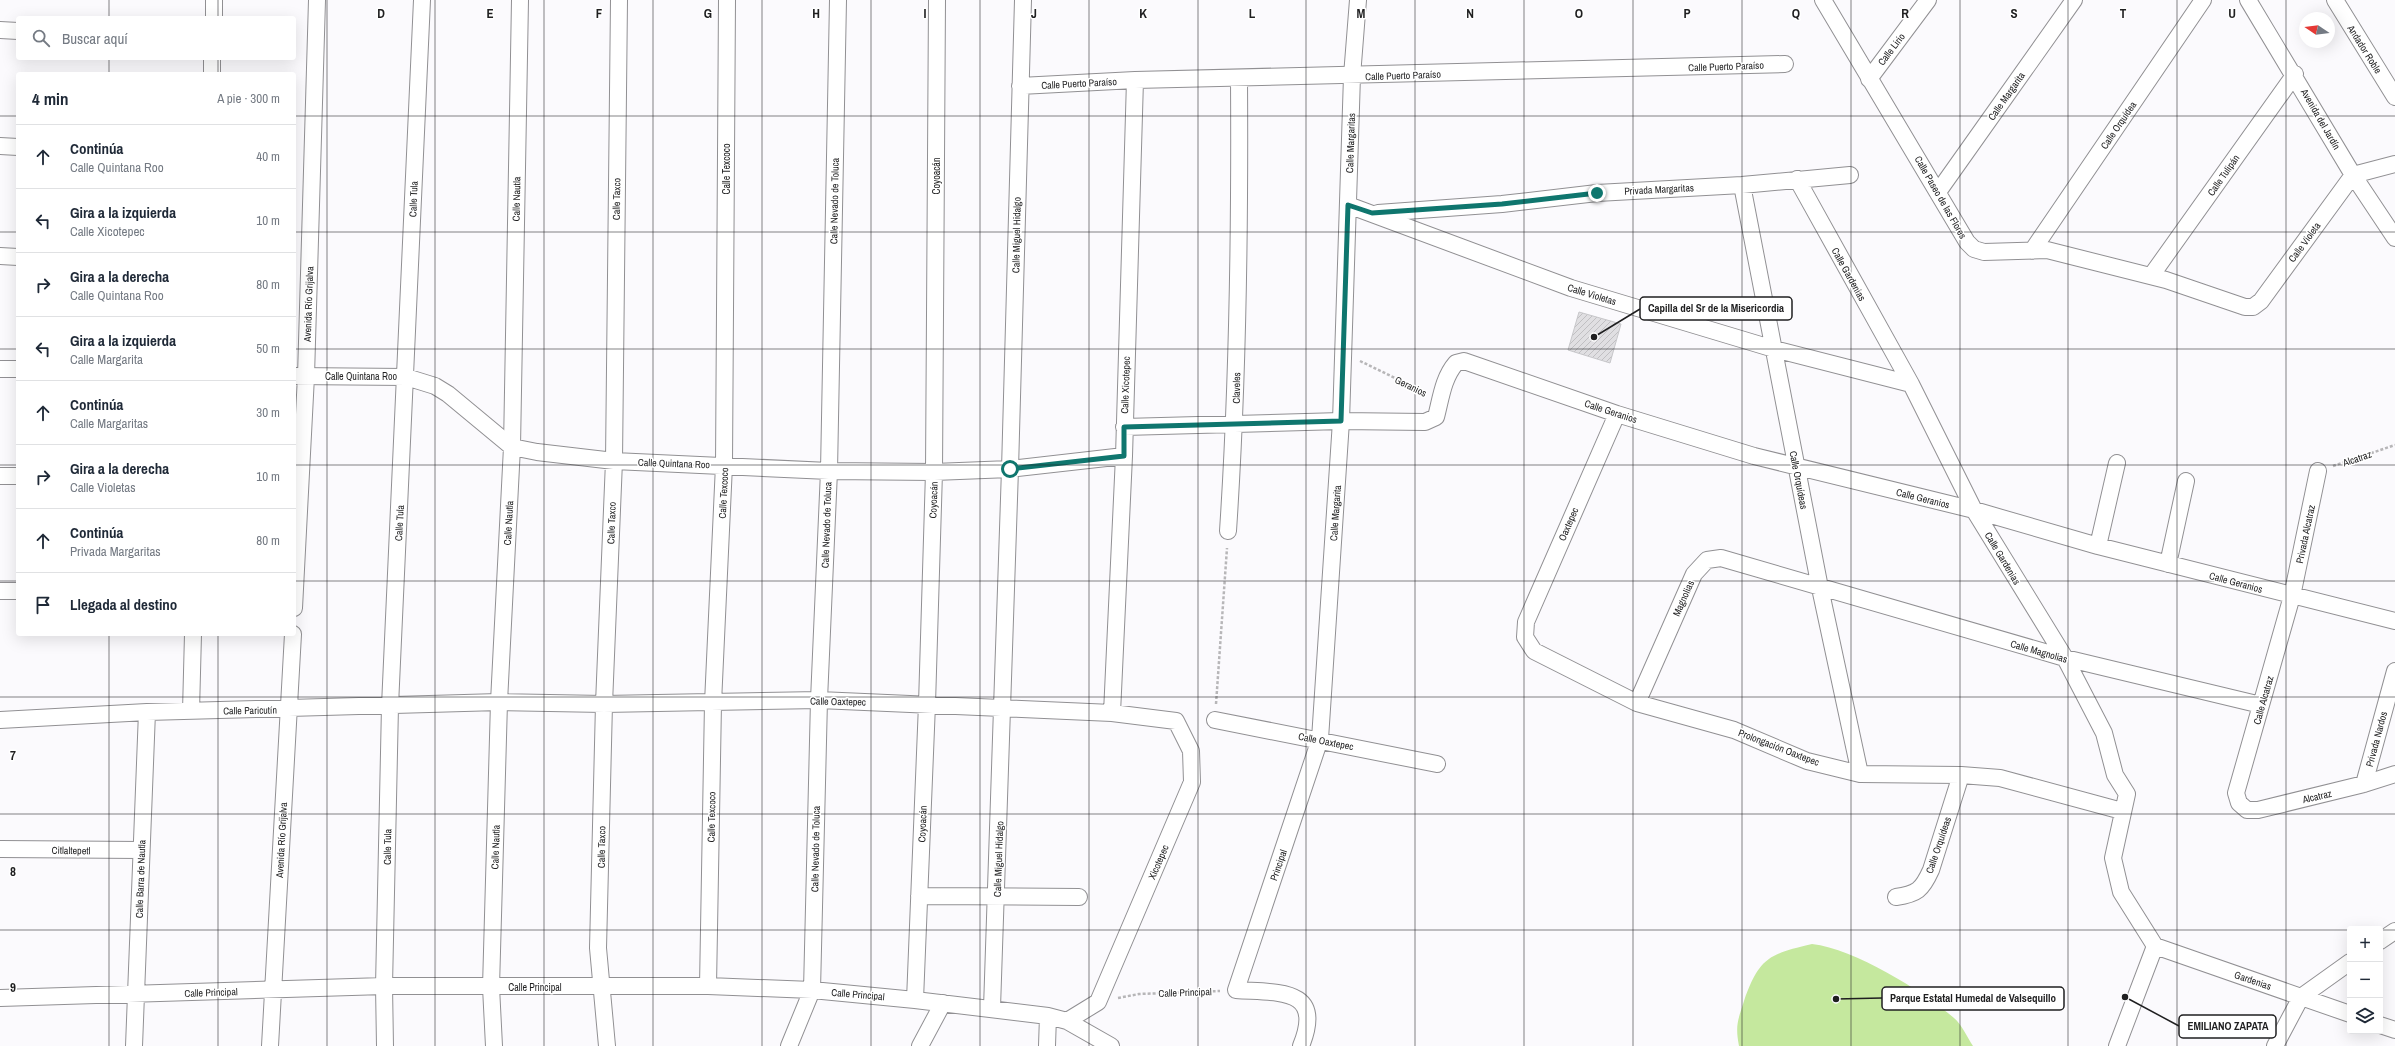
<!DOCTYPE html>
<html lang="es">
<meta charset="utf-8">
<style>
body{margin:0;font-family:"Archivo Narrow",sans-serif;background:#f2f2f3;color:#1f2937}
.controls{position:absolute;right:12px;bottom:12px;display:grid;overflow:hidden;border-radius:4px;box-shadow:0 4px 16px #0002}
.controls button{width:36px;height:36px;display:grid;place-items:center;padding:0;border:0;border-bottom:1px solid #e0e1e3;background:#fff;color:#1f2937;font:20px sans-serif}
.compass{position:absolute;left:2299px;top:12px;width:36px;height:36px;border-radius:50%;background:#fff;box-shadow:0 4px 16px #0002;rotate:283deg}
.stop{position:absolute;width:12px;height:12px;margin:-9px;border:3px solid #0f766e;border-radius:50%;background:#fff}
.stop.end{background:#0f766e;border-color:#fff;box-shadow:0 1px 4px #0008}
.list{margin:0;padding:0;list-style:none}
h2{display:flex;justify-content:space-between;align-items:center;height:52px;margin:0;padding:0 16px;font-size:17px}
h2 small{font-size:13px;font-weight:400;color:#747a83}
.list li{display:grid;grid-template-columns:26px 1fr auto;gap:12px;align-items:center;box-sizing:border-box;height:64px;padding:0 16px;border-top:1px solid #e0e1e3}
.list b{display:block;font-size:15px;white-space:nowrap}
.list p{margin:0;font-size:13px;white-space:nowrap;color:#747a83}
.list em{font-size:13px;font-style:normal;color:#747a83}
.icon{flex:none;width:22px;height:22px;fill:none;stroke:currentColor;stroke-width:2;stroke-linecap:round;stroke-linejoin:round}
.map{position:relative;flex:none;width:2395px;height:1046px;overflow:hidden}
.search{position:absolute;background:#fff;box-shadow:0 4px 16px #0002;left:16px;top:16px;width:280px;height:44px;display:flex;align-items:center;gap:10px;box-sizing:border-box;padding:0 14px;border-radius:4px;color:#747a83;font-size:15px}
.panel{position:absolute;background:#fff;box-shadow:0 4px 16px #0002;left:16px;top:72px;width:280px;height:564px;border-radius:4px}
.map>svg:first-child{display:block}
.park{fill:#c5e89e}
.building{fill:url(#building-hatch);stroke:#c7c7ca}
.lines{fill:none;stroke-linecap:round;stroke-linejoin:round}
.street-casing{stroke:#919093;stroke-width:18}
.path{stroke:#b7b6b8;stroke-width:2.5;stroke-dasharray:3 2;stroke-linecap:butt}
.street{stroke:#fff;stroke-width:16}
.route{stroke:#0f766e;stroke-width:5}
.grid{fill:none;stroke:#1f1f20;stroke-width:1;stroke-opacity:0.55}
.labels{text-anchor:middle;stroke-width:3;stroke-linejoin:round;paint-order:stroke}
.street-label{font-size:10px;fill:#1f1f20;stroke:#fff}
.grid-label{font-size:13px;text-anchor:middle;font-weight:bold;fill:#1f1f20;stroke:#fff;stroke-width:3;stroke-linejoin:round;paint-order:stroke}
.leader{fill:none;stroke:#1f1f20;stroke-width:1.5}
.callout-dot{fill:#1f1f20;stroke:#fff;stroke-width:1.5}
.callout{fill:#fff;stroke:#1f1f20;stroke-width:1.5}
.callout-label{font-size:11px;text-anchor:middle;font-weight:bold;fill:#1f1f20}
</style>
<div class="map">
<svg width="2395" height="1046" viewBox="0 0 2395 1046">
<defs>
<pattern id="building-hatch" width="6" height="6" patternUnits="userSpaceOnUse"><rect width="6" height="6" fill="#e0dfe2"/><path d="M-1 1l2-2M0 6l6-6M5 7l2-2" fill="none" stroke="#c0bfc2"/></pattern>
</defs>
<rect width="100%" height="100%" fill="#fbfafd"/>
<!-- park -->
<path class="park" d="M1812 944C1855 949 1921 990 1954 1018 1962 1025 1967 1037 1973 1046H1739C1735 1025 1738 1020 1744 1001 1759 958 1769 954 1812 944Z"/>
<!-- building -->
<path class="building" d="M1579 312 1621 324 1610 363 1568 350Z"/>
<g class="lines">
<!-- street casing -->
<g class="street-casing">
<path id="street" d="M1823 0 1967 242 1974 249 1984 252 2047 250 2166 280 2245 307H2253L2261 301 2353 175 2395 164
M2248 0 2353 175 2395 238
M2335 0 2395 97
M214 18V0
M0 30 18 31
M212 74V58
M1869 79 1928 0
M1020 86 1135 80 1785 64
M0 146 18 147
M1797 179 1911 384 1974 510 2065 658 2104 733 2115 775 2127 794 2113 858 2121 892 2155 946
M1742 185 1820 588 1860 774
M1938 192 2074 0
M1348 205 1571 288 1774 349 1911 384
M1378 213 1502 204 1597 193 1742 185 1850 175
M2032 251 2203 0
M0 256 18 257
M2151 276 2295 74
M0 369H18
M294 376 406 377 435 386 448 394 512 447 537 452 614 461 829 471 934 472 1010 469 1124 456
M1617 414 1526 622 1525 637 1534 651 1637 703 1734 730 1807 761 1860 774 1961 775 2000 778 2122 811
M1124 427 1341 421 1425 422 1436 417C1441 398 1443 378 1456 363L1464 361 1617 414 1754 456 1974 510 2098 546 2395 621
M2318 471 2292 596 2236 793 2239 803 2247 810H2258L2364 784 2395 774
M0 476H18
M1228 531C1238 380 1240 229 1239 78
M2098 546 2117 463
M2168 564 2186 481
M0 591H18
M294 608 306 376 317 0
M1637 703 1694 574 1707 560 1721 558 2065 658 2261 705
M191 711 193 634
M1112 713 1124 456 1135 80
M0 720 147 712 499 702 604 704 819 700 1112 713 1176 721 1191 751 1192 782 1098 1002 1067 1021
M1215 720 1437 764
M2364 784 2395 671
M0 849 141 850
M919 896 1079 897
M1896 897C1917 894 1922 890 1931 870L1961 775
M2380 941 2395 931
M2155 946 2350 1014
M708 986 713 703 724 465 727 0
M0 998 384 986H708L812 990 915 1000 1048 1016 1067 1021 1111 1046
M915 1000 927 704 934 472 937 0
M992 1008 1010 469 1023 0
M2380 1025 2395 1030
M134 1046 147 712
M270 1046 293 634
M385 1046 384 986 390 706 422 0
M494 1046 491 987 499 702 512 447 520 0
M607 1046 598 948 604 704 614 461 619 0
M789 1046 812 990 819 700 829 471 838 0
M920 1046 943 1003
M1047 1046 1048 1016
M1301 1046C1325 987 1278 993 1236 990L1320 739 1341 421 1352 76 1358 0
M2117 1046 2155 946
M2275 1046 2301 997 2350 962"/>
</g>
<!-- path -->
<path class="path" d="M1360 361 1424 392
M2333 466 2395 445
M1216 704 1227 548
M1118 998 1139 994 1220 991"/>
<!-- street -->
<use href="#street" class="street"/>
</g>
<g class="lines">
<!-- route -->
<path class="route" d="M1010 469 1124 456V427L1341 421 1348 205 1372 213 1502 204 1597 193"/>
</g>
<!-- grid -->
<path class="grid" d="M109 0V18M218 0V18M327 0V1046M435 0V1046M544 0V1046M653 0V1046M762 0V1046M871 0V1046M980 0V1046M1089 0V1046M1198 0V1046M1306 0V1046M1415 0V1046M1524 0V1046M1633 0V1046M1742 0V1046M1851 0V1046M1960 0V1046M2068 0V1046M2177 0V1046M2286 0V1046M109 58V74M218 58V74M0 116H18M294 116H2395M0 232H18M294 232H2395M0 349H18M294 349H2395M0 465H18M294 465H2395M0 581H18M294 581H2395M109 634V1046M218 634V1046M0 697H2395M0 814H2395M0 930H2350M2380 930H2395"/>
<g class="labels">
<!-- street labels -->
<g class="street-label">
<text transform="translate(1891 49) rotate(-53)" y="4">Calle Lirio</text>
<text transform="translate(2365 49) rotate(58)" y="4">Andador Roble</text>
<text transform="translate(1726 66) rotate(-2)" y="4">Calle Puerto Paraíso</text>
<text transform="translate(1403 75) rotate(-2)" y="4">Calle Puerto Paraíso</text>
<text transform="translate(1079 83) rotate(-3)" y="4">Calle Puerto Paraíso</text>
<text transform="translate(2006 96) rotate(-55)" y="4">Calle Margarita</text>
<text transform="translate(2321 119) rotate(60)" y="4">Avenida del Jardín</text>
<text transform="translate(2118 125) rotate(-56)" y="4">Calle Orquídea</text>
<text transform="translate(1350 143) rotate(-88)" y="4">Calle Margaritas</text>
<text transform="translate(726 169) rotate(-90)" y="4">Calle Texcoco</text>
<text transform="translate(2223 175) rotate(-55)" y="4">Calle Tulipán</text>
<text transform="translate(936 176) rotate(-90)" y="4">Coyoacán</text>
<text transform="translate(1659 189) rotate(-3)" y="4">Privada Margaritas</text>
<text transform="translate(1941 197) rotate(60)" y="4">Calle Paseo de las Flores</text>
<text transform="translate(413 199) rotate(-88)" y="4">Calle Tula</text>
<text transform="translate(516 199) rotate(-89)" y="4">Calle Nautla</text>
<text transform="translate(616 199) rotate(-89)" y="4">Calle Taxco</text>
<text transform="translate(834 201) rotate(-89)" y="4">Calle Nevado de Toluca</text>
<text transform="translate(1016 235) rotate(-89)" y="4">Calle Miguel Hidalgo</text>
<text transform="translate(2304 242) rotate(-54)" y="4">Calle Violeta</text>
<text transform="translate(1849 274) rotate(61)" y="4">Calle Gardenias</text>
<text transform="translate(1592 294) rotate(17)" y="4">Calle Violetas</text>
<text transform="translate(308 304) rotate(-88)" y="4">Avenida Río Grijalva</text>
<text x="361" y="380">Calle Quintana Roo</text>
<text transform="translate(1125 385) rotate(-88)" y="4">Calle Xicotepec</text>
<text transform="translate(1411 386) rotate(26)" y="4">Geranios</text>
<text transform="translate(1236 388) rotate(-89)" y="4">Claveles</text>
<text transform="translate(1611 411) rotate(18)" y="4">Calle Geranios</text>
<text transform="translate(2357 458) rotate(-19)" y="4">Alcatraz</text>
<text transform="translate(674 463) rotate(2)" y="4">Calle Quintana Roo</text>
<text transform="translate(1799 480) rotate(79)" y="4">Calle Orquídeas</text>
<text transform="translate(723 493) rotate(-87)" y="4">Calle Texcoco</text>
<text transform="translate(1923 498) rotate(14)" y="4">Calle Geranios</text>
<text transform="translate(933 500) rotate(-88)" y="4">Coyoacán</text>
<text transform="translate(1335 513) rotate(-86)" y="4">Calle Margarita</text>
<text transform="translate(399 523) rotate(-87)" y="4">Calle Tula</text>
<text transform="translate(508 523) rotate(-87)" y="4">Calle Nautla</text>
<text transform="translate(611 523) rotate(-88)" y="4">Calle Taxco</text>
<text transform="translate(1568 524) rotate(-67)" y="4">Oaxtepec</text>
<text transform="translate(826 525) rotate(-88)" y="4">Calle Nevado de Toluca</text>
<text transform="translate(2305 534) rotate(-78)" y="4">Privada Alcatraz</text>
<text transform="translate(2003 558) rotate(59)" y="4">Calle Gardenias</text>
<text transform="translate(2236 582) rotate(15)" y="4">Calle Geranios</text>
<text transform="translate(1683 598) rotate(-66)" y="4">Magnolias</text>
<text transform="translate(2039 651) rotate(16)" y="4">Calle Magnolias</text>
<text transform="translate(2263 700) rotate(-74)" y="4">Calle Alcatraz</text>
<text transform="translate(838 701) rotate(1)" y="4">Calle Oaxtepec</text>
<text transform="translate(250 710) rotate(-1)" y="4">Calle Paricutín</text>
<text transform="translate(2376 739) rotate(-75)" y="4">Privada Nardos</text>
<text transform="translate(1326 741) rotate(11)" y="4">Calle Oaxtepec</text>
<text transform="translate(1779 747) rotate(21)" y="4">Prolongación Oaxtepec</text>
<text transform="translate(2317 796) rotate(-13)" y="4">Alcatraz</text>
<text transform="translate(711 817) rotate(-89)" y="4">Calle Texcoco</text>
<text transform="translate(922 824) rotate(-88)" y="4">Coyoacán</text>
<text transform="translate(281 840) rotate(-87)" y="4">Avenida Río Grijalva</text>
<text transform="translate(1938 845) rotate(-71)" y="4">Calle Orquídeas</text>
<text transform="translate(387 847) rotate(-89)" y="4">Calle Tula</text>
<text transform="translate(495 847) rotate(-88)" y="4">Calle Nautla</text>
<text transform="translate(601 847) rotate(-89)" y="4">Calle Taxco</text>
<text transform="translate(815 849) rotate(-89)" y="4">Calle Nevado de Toluca</text>
<text transform="translate(71 850) rotate(1)" y="4">Citlaltepetl</text>
<text transform="translate(998 859) rotate(-88)" y="4">Calle Miguel Hidalgo</text>
<text transform="translate(1158 862) rotate(-67)" y="4">Xicotepec</text>
<text transform="translate(1278 865) rotate(-71)" y="4">Principal</text>
<text transform="translate(140 879) rotate(-88)" y="4">Calle Barra de Nautla</text>
<text transform="translate(2253 980) rotate(19)" y="4">Gardenias</text>
<text x="535" y="991">Calle Principal</text>
<text transform="translate(211 992) rotate(-2)" y="4">Calle Principal</text>
<text transform="translate(1185 992) rotate(-2)" y="4">Calle Principal</text>
<text transform="translate(858 994) rotate(5)" y="4">Calle Principal</text>
</g>
</g>
<g class="grid-label">
<text x="381" y="18">D</text>
<text x="490" y="18">E</text>
<text x="599" y="18">F</text>
<text x="708" y="18">G</text>
<text x="816" y="18">H</text>
<text x="925" y="18">I</text>
<text x="1034" y="18">J</text>
<text x="1143" y="18">K</text>
<text x="1252" y="18">L</text>
<text x="1361" y="18">M</text>
<text x="1470" y="18">N</text>
<text x="1579" y="18">O</text>
<text x="1687" y="18">P</text>
<text x="1796" y="18">Q</text>
<text x="1905" y="18">R</text>
<text x="2014" y="18">S</text>
<text x="2123" y="18">T</text>
<text x="2232" y="18">U</text>
<text x="13" y="760">7</text>
<text x="13" y="876">8</text>
<text x="13" y="992">9</text>
</g>
<!-- callouts -->
<path class="leader" d="M1594 337L1640 309M1836 999L1882 998M2125 997L2179 1026"/>
<g class="callout-dot">
<circle cx="1594" cy="337" r="4"/>
<circle cx="1836" cy="999" r="4"/>
<circle cx="2125" cy="997" r="4"/>
</g>
<g class="callout">
<rect x="1640" y="297" width="152" height="23" rx="4"/>
<rect x="1882" y="987" width="182" height="23" rx="4"/>
<rect x="2179" y="1015" width="97" height="23" rx="4"/>
</g>
<g class="callout-label">
<text x="1716" y="312">Capilla del Sr de la Misericordia</text>
<text x="1973" y="1002">Parque Estatal Humedal de Valsequillo</text>
<text x="2228" y="1030">EMILIANO ZAPATA</text>
</g>
</svg>
<div class="controls">
<button>+</button>
<button>−</button>
<button><svg class="icon" aria-label="layers" viewBox="0 0 24 24"><path d="M12 4l9 5-9 5-9-5zM3 14l9 5 9-5"/></svg></button>
</div>
<svg class="compass" viewBox="-18 -18 36 36"><path d="M0-13l5 13h-10z" fill="#e53935"/><path d="M0 13l5-13h-10z" fill="#747a83"/></svg>
<div class="stop" style="left:1010px;top:469px"></div>
<div class="stop end" style="left:1597px;top:193px"></div>
<div class="search"><svg class="icon" aria-label="search" viewBox="0 0 24 24"><circle cx="10" cy="10" r="6"/><path d="M15 15l6 6"/></svg>Buscar aquí</div>
<section class="panel">
<h2>4 min<small>A pie · 300 m</small></h2>
<ul class="list">
<li><svg class="icon" aria-label="ahead" viewBox="0 0 24 24"><path d="M12 20V5M6 11l6-6 6 6"/></svg><div><b>Continúa</b><p>Calle Quintana Roo</p></div><em>40 m</em></li>
<li><svg class="icon" aria-label="left" viewBox="0 0 24 24"><path d="M17 20v-9H6M10 6l-5 5 5 5"/></svg><div><b>Gira a la izquierda</b><p>Calle Xicotepec</p></div><em>10 m</em></li>
<li><svg class="icon" aria-label="right" viewBox="0 0 24 24"><path d="M7 20v-9h11M14 6l5 5-5 5"/></svg><div><b>Gira a la derecha</b><p>Calle Quintana Roo</p></div><em>80 m</em></li>
<li><svg class="icon" aria-label="left" viewBox="0 0 24 24"><path d="M17 20v-9H6M10 6l-5 5 5 5"/></svg><div><b>Gira a la izquierda</b><p>Calle Margarita</p></div><em>50 m</em></li>
<li><svg class="icon" aria-label="ahead" viewBox="0 0 24 24"><path d="M12 20V5M6 11l6-6 6 6"/></svg><div><b>Continúa</b><p>Calle Margaritas</p></div><em>30 m</em></li>
<li><svg class="icon" aria-label="right" viewBox="0 0 24 24"><path d="M7 20v-9h11M14 6l5 5-5 5"/></svg><div><b>Gira a la derecha</b><p>Calle Violetas</p></div><em>10 m</em></li>
<li><svg class="icon" aria-label="ahead" viewBox="0 0 24 24"><path d="M12 20V5M6 11l6-6 6 6"/></svg><div><b>Continúa</b><p>Privada Margaritas</p></div><em>80 m</em></li>
<li><svg class="icon" aria-label="arrive" viewBox="0 0 24 24"><path d="M6 21V4h12l-3 4 3 4H6"/></svg><div><b>Llegada al destino</b></div></li>
</ul>
</section>
</div>
